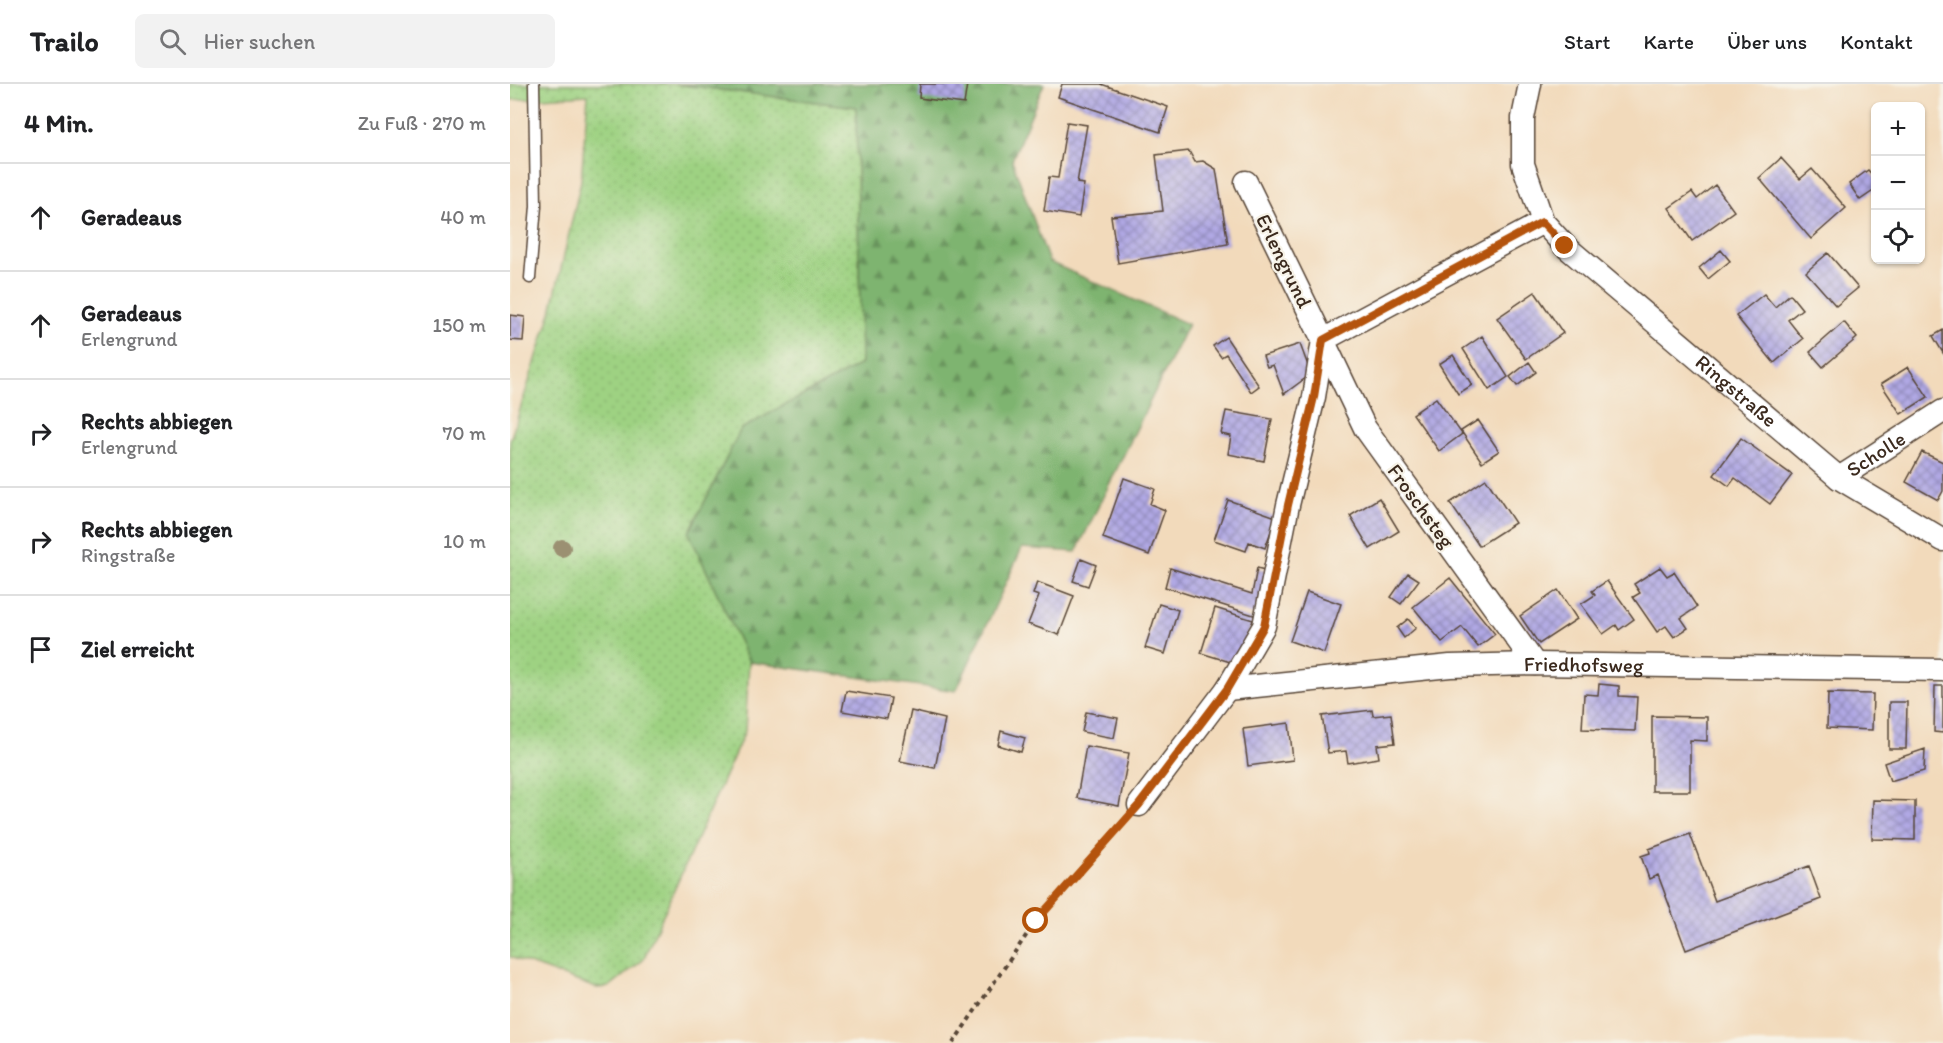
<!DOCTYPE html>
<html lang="de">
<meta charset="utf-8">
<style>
body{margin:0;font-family:Itim,sans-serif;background:#f2f2f2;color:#202124}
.controls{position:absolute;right:18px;top:18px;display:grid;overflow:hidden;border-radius:9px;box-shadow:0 2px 4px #0004}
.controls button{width:54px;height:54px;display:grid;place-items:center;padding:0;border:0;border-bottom:2px solid #e0e0e0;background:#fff;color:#202124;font:30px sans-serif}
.stop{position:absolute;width:18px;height:18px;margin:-14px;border:4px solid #b45309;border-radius:50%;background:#fff}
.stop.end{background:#b45309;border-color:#fff;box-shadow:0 2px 6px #0008}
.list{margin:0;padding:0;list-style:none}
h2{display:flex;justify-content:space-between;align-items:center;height:78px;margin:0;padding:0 24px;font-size:26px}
h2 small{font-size:20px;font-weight:400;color:#757577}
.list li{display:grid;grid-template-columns:39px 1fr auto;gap:18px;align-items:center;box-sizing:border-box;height:108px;padding:0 24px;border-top:2px solid #e0e0e0}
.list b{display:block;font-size:22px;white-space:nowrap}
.list p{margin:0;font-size:20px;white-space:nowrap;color:#757577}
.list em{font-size:20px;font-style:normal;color:#757577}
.icon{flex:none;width:33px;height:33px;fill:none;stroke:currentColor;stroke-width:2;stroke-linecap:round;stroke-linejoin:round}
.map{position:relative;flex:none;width:1433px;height:959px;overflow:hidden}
header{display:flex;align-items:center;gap:36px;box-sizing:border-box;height:84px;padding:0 30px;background:#fff;border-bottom:2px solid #e0e0e0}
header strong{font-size:28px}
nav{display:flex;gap:33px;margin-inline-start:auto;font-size:21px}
.search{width:420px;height:54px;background:#f2f2f2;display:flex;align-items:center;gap:15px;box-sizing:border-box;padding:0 21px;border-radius:9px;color:#757577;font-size:22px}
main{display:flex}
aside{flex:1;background:#fff}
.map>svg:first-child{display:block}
.grass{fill:url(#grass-dots);stroke:#6c7e50;stroke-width:1.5}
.forest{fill:url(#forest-firs);stroke:#5c6f47;stroke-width:1.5}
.building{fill:url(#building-cross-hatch)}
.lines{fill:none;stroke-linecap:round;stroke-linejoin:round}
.lane-casing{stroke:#564436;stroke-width:13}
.street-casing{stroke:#564436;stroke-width:25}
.path{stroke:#564436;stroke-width:4;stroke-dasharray:4.5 4.5;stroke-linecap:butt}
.lane{stroke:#fff;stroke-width:10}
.street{stroke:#fff;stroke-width:22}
.tree{fill:#9b9072}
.route{stroke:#b45309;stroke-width:8}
.labels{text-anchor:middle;stroke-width:4.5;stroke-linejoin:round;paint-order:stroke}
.street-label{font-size:21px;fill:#3b2a1e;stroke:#f7f3e8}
</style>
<header>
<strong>Trailo</strong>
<div class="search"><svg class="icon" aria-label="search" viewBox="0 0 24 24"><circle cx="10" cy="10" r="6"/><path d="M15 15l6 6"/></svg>Hier suchen</div>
<nav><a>Start</a><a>Karte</a><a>Über uns</a><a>Kontakt</a></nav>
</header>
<main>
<aside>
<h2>4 Min.<small>Zu Fuß · 270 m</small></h2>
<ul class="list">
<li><svg class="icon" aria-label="ahead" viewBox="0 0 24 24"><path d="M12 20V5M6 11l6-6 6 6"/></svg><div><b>Geradeaus</b></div><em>40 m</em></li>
<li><svg class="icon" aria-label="ahead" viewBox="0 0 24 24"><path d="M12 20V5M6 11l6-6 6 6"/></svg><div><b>Geradeaus</b><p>Erlengrund</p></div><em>150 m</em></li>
<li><svg class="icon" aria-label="right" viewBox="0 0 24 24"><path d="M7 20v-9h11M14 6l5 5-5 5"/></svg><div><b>Rechts abbiegen</b><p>Erlengrund</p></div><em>70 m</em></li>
<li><svg class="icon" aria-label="right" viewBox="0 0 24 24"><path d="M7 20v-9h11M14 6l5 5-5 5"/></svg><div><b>Rechts abbiegen</b><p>Ringstraße</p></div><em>10 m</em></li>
<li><svg class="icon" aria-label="arrive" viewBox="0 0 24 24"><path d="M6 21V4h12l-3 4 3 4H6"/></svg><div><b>Ziel erreicht</b></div></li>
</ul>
</aside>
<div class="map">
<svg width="1433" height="959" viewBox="0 0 1433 959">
<defs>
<pattern id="grass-dots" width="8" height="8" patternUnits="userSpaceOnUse" patternTransform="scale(1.5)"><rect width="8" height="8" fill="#9ed282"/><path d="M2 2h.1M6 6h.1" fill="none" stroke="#89b470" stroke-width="1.8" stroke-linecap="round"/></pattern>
<pattern id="forest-firs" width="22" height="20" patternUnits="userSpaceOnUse" patternTransform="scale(1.5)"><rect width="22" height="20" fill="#7eb470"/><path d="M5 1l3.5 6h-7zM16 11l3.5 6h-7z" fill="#68935b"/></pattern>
<pattern id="building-cross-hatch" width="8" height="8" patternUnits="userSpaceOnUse" patternTransform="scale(1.5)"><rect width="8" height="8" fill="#b0a8e4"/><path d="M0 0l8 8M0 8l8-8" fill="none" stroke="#9089b8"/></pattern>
</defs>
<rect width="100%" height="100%" fill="#f7f3e8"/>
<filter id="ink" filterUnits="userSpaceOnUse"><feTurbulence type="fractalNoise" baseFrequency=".0167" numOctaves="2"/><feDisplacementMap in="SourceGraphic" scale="12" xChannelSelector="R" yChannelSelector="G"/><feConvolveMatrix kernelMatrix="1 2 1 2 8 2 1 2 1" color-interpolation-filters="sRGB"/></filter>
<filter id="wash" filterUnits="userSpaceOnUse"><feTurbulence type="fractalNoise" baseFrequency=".008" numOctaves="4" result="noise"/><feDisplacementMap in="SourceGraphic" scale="24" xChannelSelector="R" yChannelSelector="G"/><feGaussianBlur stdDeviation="1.35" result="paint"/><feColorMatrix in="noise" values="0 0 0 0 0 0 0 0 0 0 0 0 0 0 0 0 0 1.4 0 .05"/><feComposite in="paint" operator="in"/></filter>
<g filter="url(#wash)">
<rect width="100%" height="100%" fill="#f2dabb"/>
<!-- grass -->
<path class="grass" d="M0 0H165L346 23 351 280 231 345 179 449 239 578 235 647 133 876 99 903 86 904 0 873V357L41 228 71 97 78 11 0 16Z"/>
<!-- forest -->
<path class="forest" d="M165 0H534L502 76 539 178 678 240 566 468 512 464 446 607 239 578 179 449 231 345 351 280 346 23Z"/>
<g id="blocks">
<!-- building -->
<path class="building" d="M410 0H457L454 20 409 14Z
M552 0H591L658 23 650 48 548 13Z
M557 38 577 41 567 99 574 100 569 133 534 127 539 93 548 94Z
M679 67 685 78 693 77 706 85 718 160 608 179 601 132 653 127 646 71Z
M1271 74 1290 95 1302 85 1336 124 1301 155 1249 94Z
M1358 86 1366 95V105L1350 116 1339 100Z
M1205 101 1224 127 1182 157 1159 124 1182 108 1187 115Z
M1211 166 1220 177 1198 195 1189 184Z
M1318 169 1348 204 1326 222 1296 188Z
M1025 208 1053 249 1016 275 987 234Z
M1254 210 1265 223 1280 210 1292 225 1278 236 1293 255 1264 279 1226 232Z
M0 231 15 233 13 257 0 256Z
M1334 238 1347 254 1313 283 1300 268Z
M1433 246V269L1423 252Z
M972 252 998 293 979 306 953 265Z
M716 253 749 302 741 308 716 270 711 273 703 262Z
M790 260 801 290 774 310 763 281 757 283 753 272Z
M943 271 962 301 948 310 929 280Z
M1019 278 1026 288 1007 302 1000 293Z
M1398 283 1418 313 1391 330 1371 300Z
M926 314 952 350 929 367 903 330Z
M716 327 762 335 754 377 718 370 721 352 711 350Z
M968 336 989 367 972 378 951 347Z
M1231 354 1282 391 1260 420 1225 394 1219 402 1204 391Z
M1412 368 1433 378V407L1428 416 1396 398Z
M614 394 645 405 640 420 655 426 639 471 593 454Z
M976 395 1005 439 969 462 940 419Z
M869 414 889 447 860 465 840 432Z
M718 416 766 433 755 464 739 458 736 467 704 456Z
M571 475 586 481 578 502 563 497Z
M1150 483 1157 492 1164 488 1187 523 1171 534 1178 544 1164 553 1156 542 1147 548 1123 513 1130 509 1124 500Z
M660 484 742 510 747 484 762 488 753 534 655 503Z
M898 489 909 496 891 520 881 513Z
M940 494 985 550 968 563 952 543 932 558 903 523Z
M1097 497 1124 535 1109 546 1106 541 1093 550 1071 520 1085 511 1082 507Z
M527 498 564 512 549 551 518 540 529 512 523 510Z
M1048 506 1067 535 1029 560 1010 532Z
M797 508 831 520 814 569 780 557Z
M649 520 668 526 655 570 635 564Z
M705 524 743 536 730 581 691 569Z
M898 535 906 544 894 554 887 544Z
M1089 600 1109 602V612L1127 613 1125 647 1072 645 1074 610 1088 611Z
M1425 602H1433V649L1424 648Z
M336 607 381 614 377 635 332 627Z
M1318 609 1363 610 1362 646 1317 644Z
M1379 618H1397L1396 665H1379Z
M862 626 863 632 881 630 885 659 867 661 869 674 838 679 836 667 818 669 812 632Z
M401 627 435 635 425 684 390 677Z
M576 628 608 634 604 654 572 648Z
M1142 632 1197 633V657L1180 656V707H1142Z
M779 639 783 676 738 682 733 645Z
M491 647 515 654 511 668 488 661Z
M576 662 619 669 609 722 567 714Z
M1415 665 1414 687 1380 697 1374 679Z
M1363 716 1405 717V756L1362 755Z
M1180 750 1205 817 1299 782 1311 815 1176 866 1148 791 1139 795 1131 772 1140 769 1139 765Z"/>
</g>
</g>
<g filter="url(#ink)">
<use href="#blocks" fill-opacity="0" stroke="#564436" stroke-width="1.5"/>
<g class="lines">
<!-- lane casing -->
<g class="lane-casing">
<path id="lane" d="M20 194 26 122 24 0"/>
</g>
<!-- street casing -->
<g class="street-casing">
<g id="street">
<path id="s1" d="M1020 0 1013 34V80L1033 138 1055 162 1329 394 1433 456"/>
<path id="s2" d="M1329 394 1433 327"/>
<path d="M1025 580 855 344 813 256 1033 138"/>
<path id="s3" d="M717 605 940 582 1025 580 1433 586"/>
<path d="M629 721 717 605 754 542 778 421 804 313 813 256 736 98"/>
</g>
</g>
<!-- path -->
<path class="path" d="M443 959 526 837 614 737"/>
<!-- lane -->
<use href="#lane" class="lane"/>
<!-- street -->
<use href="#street" class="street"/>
</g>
<!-- trees -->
<circle class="tree" cx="52" cy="464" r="9"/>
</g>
<g class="lines" filter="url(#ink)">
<!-- route -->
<path class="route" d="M526 837 629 721 717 605 754 542 778 421 804 313 813 256 1032 138 1055 162"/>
</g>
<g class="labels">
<!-- street labels -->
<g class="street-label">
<text transform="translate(774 177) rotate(64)" y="7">Erlengrund</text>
<text dy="7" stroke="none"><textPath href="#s1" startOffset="399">Ringstraße</textPath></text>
<text dy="7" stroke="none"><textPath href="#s2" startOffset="44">Scholle</textPath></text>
<text transform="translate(911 422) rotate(54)" y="7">Froschsteg</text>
<text dy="7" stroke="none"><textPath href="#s3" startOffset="358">Friedhofsweg</textPath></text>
</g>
</g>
</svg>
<div class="controls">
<button>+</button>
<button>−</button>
<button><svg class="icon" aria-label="locate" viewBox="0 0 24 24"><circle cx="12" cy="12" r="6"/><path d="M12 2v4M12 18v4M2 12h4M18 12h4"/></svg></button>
</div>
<div class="stop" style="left:526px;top:837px"></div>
<div class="stop end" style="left:1055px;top:162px"></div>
</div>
</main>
